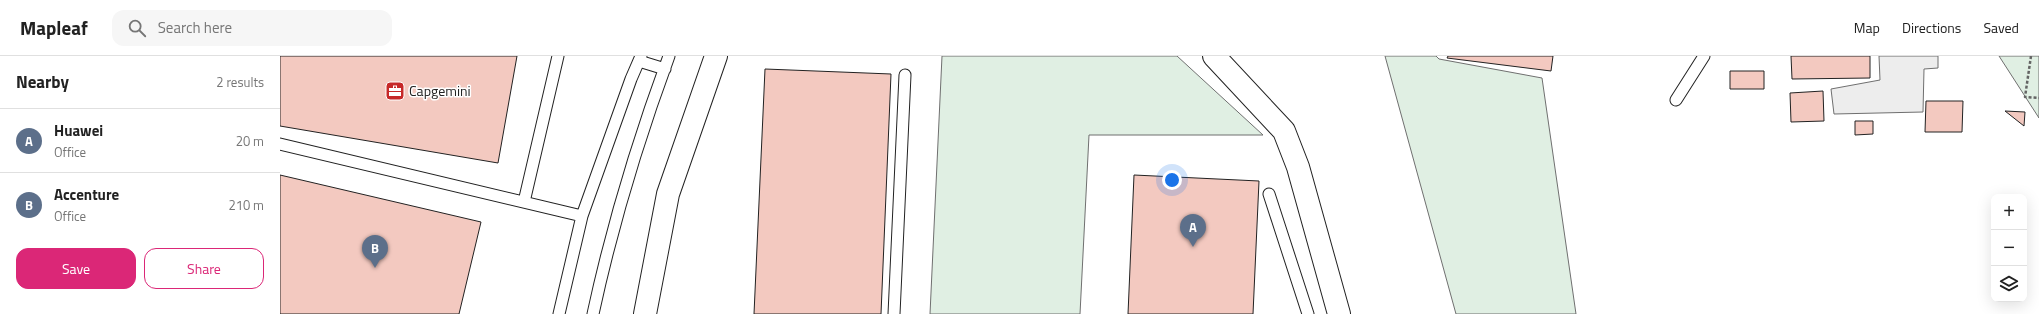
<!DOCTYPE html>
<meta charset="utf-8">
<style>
body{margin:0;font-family:"Titillium Web",sans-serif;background:#f6f6f6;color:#222}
.controls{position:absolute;right:12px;bottom:12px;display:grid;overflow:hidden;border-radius:8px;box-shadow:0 4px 16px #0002}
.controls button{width:36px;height:36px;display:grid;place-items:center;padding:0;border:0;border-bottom:1px solid #e0e0e0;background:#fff;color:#222;font:20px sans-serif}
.you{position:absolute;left:892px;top:124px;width:14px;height:14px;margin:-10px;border:3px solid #fff;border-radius:50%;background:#1a73e8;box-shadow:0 0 0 6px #1a73e833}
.badge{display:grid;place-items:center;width:26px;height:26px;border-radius:50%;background:#db2777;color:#fff;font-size:13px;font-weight:700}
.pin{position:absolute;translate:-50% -33px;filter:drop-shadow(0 1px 2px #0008)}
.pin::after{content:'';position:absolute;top:21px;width:14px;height:12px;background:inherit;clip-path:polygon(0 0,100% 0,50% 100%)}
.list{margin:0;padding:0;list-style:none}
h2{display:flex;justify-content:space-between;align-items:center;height:52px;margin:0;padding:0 16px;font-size:17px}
h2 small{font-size:13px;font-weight:400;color:#767676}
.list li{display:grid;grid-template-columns:26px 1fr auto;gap:12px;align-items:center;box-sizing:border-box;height:64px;padding:0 16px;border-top:1px solid #e0e0e0}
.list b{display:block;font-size:15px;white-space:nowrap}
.list p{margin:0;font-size:13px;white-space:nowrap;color:#767676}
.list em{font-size:13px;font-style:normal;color:#767676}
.actions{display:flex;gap:8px;padding:12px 16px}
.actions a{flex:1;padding:9px 0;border:1px solid #db2777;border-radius:12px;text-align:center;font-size:14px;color:#db2777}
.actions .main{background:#db2777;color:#fff}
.icon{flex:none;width:22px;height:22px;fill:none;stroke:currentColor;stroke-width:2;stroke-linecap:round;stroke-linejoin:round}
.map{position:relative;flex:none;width:1759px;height:258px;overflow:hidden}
header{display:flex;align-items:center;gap:24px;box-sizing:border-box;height:56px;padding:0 20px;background:#fff;border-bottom:1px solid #e0e0e0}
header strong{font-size:19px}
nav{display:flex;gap:22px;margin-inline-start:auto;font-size:14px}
.search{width:280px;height:36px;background:#f6f6f6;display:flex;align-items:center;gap:10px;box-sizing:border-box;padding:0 14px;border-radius:12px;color:#767676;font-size:15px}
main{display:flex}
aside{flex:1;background:#fff}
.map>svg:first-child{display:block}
.green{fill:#e0efe3;stroke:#6f6f6f}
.parking{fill:#ededed;stroke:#6f6f6f}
.building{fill:#f3c9c0;stroke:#222}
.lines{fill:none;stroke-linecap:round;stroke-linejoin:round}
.lane-casing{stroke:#222;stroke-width:13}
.street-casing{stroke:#222;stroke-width:24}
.path{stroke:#646464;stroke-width:2.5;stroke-dasharray:3 2;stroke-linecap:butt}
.lane{stroke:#fff;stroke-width:11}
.street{stroke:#fff;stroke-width:22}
.labels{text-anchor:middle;stroke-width:3;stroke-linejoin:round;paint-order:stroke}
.poi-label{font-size:14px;fill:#222;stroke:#fff;text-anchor:start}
</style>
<header>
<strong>Mapleaf</strong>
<div class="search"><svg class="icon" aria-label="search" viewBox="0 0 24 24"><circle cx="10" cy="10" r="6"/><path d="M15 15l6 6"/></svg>Search here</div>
<nav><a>Map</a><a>Directions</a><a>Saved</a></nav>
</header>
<main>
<aside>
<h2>Nearby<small>2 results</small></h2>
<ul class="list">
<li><span class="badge" style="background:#5c6f8a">A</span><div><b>Huawei</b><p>Office</p></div><em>20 m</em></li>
<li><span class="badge" style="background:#5c6f8a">B</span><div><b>Accenture</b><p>Office</p></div><em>210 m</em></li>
</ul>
<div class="actions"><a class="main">Save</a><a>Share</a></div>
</aside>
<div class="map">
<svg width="1759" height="258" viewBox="0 0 1759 258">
<rect width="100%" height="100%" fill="#fff"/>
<!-- green -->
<path class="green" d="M662 0H897L983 79H809L800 258H650Z
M1105 0H1156L1159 3 1262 22 1296 258H1176Z
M1719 0H1759V62Z"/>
<!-- parking -->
<path class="parking" d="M1599 0H1658V12L1644 13 1643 56 1554 58 1551 33 1600 24Z"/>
<!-- building -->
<path class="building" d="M0 0H237L218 107 0 70Z
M1168 0H1273L1271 15 1167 2Z
M1511 0H1590V22L1512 23Z
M485 13 611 18 601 258H474Z
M1450 15H1484V33H1450Z
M1543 35 1544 65 1511 66 1510 37Z
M1646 45H1683L1682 76H1645Z
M1725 55 1745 56 1744 70Z
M1575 65H1593V78L1575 79Z
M0 119 201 166 179 258H0Z
M854 119 979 125 973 258H848Z"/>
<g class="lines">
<!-- lane casing -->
<g class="lane-casing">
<path id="lane" d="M359 5 385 13
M1396 44 1424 0
M0 88 302 160
M989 138 1028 258
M244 146 278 0
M279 258 302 160 351 23 361 0
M313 258C332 170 358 84 389 0
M614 258 625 19"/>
</g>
<!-- street casing -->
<g class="street-casing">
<path id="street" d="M934 0 1004 75 1018 111 1059 258
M365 258 388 138 436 0"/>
</g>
<!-- path -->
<path class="path" d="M1751 0 1745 41 1759 42"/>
<!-- lane -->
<use href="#lane" class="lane"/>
<!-- street -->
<use href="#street" class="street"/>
</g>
<!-- icons -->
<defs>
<g id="office-square" transform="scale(1)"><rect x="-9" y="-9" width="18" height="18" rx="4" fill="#c62828" stroke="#fff"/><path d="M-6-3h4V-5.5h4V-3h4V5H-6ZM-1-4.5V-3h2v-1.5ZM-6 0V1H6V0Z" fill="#fff"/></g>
</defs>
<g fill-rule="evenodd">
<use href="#office-square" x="115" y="35"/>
</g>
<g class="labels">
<!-- poi labels -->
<g class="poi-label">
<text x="129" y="40">Capgemini</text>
</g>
</g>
</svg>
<div class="controls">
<button>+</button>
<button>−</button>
<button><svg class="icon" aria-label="layers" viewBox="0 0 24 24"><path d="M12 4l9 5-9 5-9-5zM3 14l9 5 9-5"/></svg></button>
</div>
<div class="you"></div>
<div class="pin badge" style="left:913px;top:191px;background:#5c6f8a">A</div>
<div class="pin badge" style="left:95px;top:212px;background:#5c6f8a">B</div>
</div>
</main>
